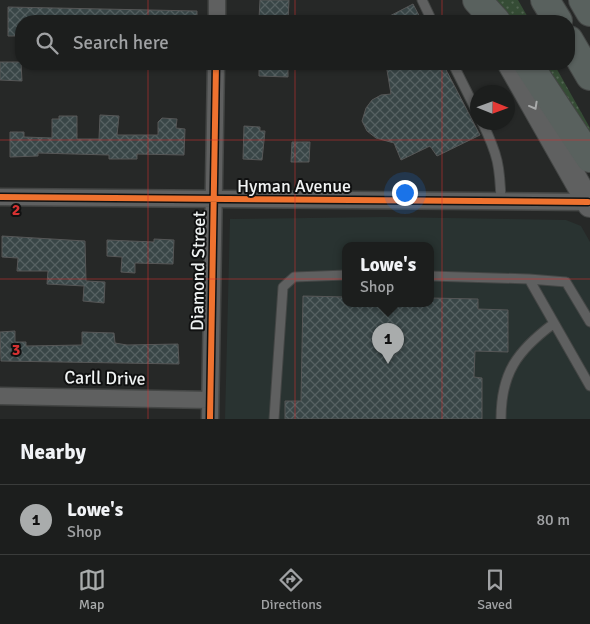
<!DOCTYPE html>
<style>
body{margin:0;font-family:Signika,sans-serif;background:#252726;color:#f1f3f6}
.compass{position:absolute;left:470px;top:85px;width:45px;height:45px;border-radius:50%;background:#1c1e1d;box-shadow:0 1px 4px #0004;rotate:91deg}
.you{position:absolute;left:404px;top:192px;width:18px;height:18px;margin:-12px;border:4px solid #fff;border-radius:50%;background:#1a73e8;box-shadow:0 0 0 8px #1a73e833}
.badge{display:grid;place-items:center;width:32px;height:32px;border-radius:50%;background:#a9acac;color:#111;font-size:16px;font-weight:700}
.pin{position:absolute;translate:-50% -41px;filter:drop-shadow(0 1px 2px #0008)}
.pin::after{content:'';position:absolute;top:26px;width:18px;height:15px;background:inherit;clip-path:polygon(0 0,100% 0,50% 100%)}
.popup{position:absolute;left:342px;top:242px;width:92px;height:65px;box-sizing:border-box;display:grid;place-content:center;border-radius:10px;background:#1c1e1d;filter:drop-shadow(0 1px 4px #0005);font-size:16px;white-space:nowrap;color:#a0a2a4}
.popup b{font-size:19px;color:#f1f3f6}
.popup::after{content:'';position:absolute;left:50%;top:100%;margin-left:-10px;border:10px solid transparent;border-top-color:#1c1e1d}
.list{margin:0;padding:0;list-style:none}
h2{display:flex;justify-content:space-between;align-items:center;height:65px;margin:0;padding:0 20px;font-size:21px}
h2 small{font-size:16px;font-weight:400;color:#a0a2a4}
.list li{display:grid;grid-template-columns:32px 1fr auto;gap:15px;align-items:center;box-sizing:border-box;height:70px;padding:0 20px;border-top:1px solid #3a3c3b}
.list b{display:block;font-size:19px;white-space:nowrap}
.list p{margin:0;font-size:16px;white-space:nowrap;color:#a0a2a4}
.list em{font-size:16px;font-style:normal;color:#a0a2a4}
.icon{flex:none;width:28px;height:28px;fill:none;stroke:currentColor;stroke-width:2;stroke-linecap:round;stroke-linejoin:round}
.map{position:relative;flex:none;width:590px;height:419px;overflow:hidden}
.search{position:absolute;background:#1c1e1d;box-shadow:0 1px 4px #0004;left:15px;right:15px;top:15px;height:55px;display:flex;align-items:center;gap:12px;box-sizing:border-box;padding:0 18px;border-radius:20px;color:#a0a2a4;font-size:19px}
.sheet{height:135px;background:#1c1e1d}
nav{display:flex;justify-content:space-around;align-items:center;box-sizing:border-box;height:70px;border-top:1px solid #3a3c3b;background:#1c1e1d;font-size:14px;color:#a0a2a4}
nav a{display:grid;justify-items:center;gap:2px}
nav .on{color:#a9acac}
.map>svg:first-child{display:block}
.built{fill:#293331;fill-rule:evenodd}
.green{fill:url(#green-dots)}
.building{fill:url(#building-cross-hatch);stroke:#565757}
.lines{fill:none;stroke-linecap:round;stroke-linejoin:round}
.service-casing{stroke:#444645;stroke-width:11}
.minor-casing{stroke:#444645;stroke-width:19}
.secondary-casing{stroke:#444645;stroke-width:26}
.motorway-casing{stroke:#444645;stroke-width:30}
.service{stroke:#5f6060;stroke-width:9}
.minor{stroke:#5f6060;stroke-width:16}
.secondary{stroke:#5f6060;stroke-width:24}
.motorway{stroke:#59615e;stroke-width:28}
.cycleway-casing{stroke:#101111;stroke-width:9}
.cycleway{stroke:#ef722f;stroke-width:6}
.oneway{stroke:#a8aaaa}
.grid{fill:none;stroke:#d73232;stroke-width:1;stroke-opacity:0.55}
.labels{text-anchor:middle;stroke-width:4;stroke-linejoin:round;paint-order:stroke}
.street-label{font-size:18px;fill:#f0f3f3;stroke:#101111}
.grid-label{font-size:16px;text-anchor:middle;font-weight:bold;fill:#d73232;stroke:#101111;stroke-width:4;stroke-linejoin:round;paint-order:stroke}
</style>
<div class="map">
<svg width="590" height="419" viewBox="0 0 590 419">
<defs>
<pattern id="green-dots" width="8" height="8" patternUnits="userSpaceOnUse" patternTransform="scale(1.25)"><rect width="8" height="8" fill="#354c35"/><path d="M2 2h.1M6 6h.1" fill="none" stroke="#536653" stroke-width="1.8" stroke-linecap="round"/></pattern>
<pattern id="building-cross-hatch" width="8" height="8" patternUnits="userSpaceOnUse" patternTransform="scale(1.25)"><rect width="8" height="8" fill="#394647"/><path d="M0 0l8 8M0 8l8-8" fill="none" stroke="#566162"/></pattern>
</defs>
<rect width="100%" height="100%" fill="#262827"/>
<!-- built -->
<path class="built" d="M384 217 566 220 581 226 590 242V419H225L230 219ZM346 245H430V303H346Z"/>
<!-- green -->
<path class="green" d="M495 0H518L530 21H509Z
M536 64H554L590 128V148Z"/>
<!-- building -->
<path class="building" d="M260 0H289L288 20 259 19Z
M413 4 422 21H380Z
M8 7 197 11V21H21V36H8Z
M0 62H21L22 81 0 80Z
M259 64H288V77L259 76Z
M386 64H443L480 135 437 156 430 146 401 160 394 143 376 138 367 131 362 121 366 108 372 100 381 95 391 94Z
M100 115 119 116 117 135H158V122L162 118 177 119 176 128 185 129 184 155 137 154V159H109V155L38 153V156L10 157V132H24V137L52 138V119H59V116H77V139H99Z
M244 126 260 127V131H265L262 160 243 159Z
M292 142H310L309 162H291Z
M2 236 85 241 86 281 105 282 104 303 83 301 84 286 47 284 48 271H17L18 258 2 257Z
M154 239 174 240 173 264 135 263V273L121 272 122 257 107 256V240L154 242Z
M303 296 346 297V303H430V298L478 299V309L508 310V352L475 351 474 377 482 378V419H285V401H301Z
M15 331V342H26V346L82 345V332L114 333 115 343 127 345 178 344 179 364 1 361 0 332Z"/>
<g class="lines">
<!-- service casing -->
<g class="service-casing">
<path id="service" d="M422 0 432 21
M453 64 478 114
M482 122C498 155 500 166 501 202
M430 276 529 279 590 386
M529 279 566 282 590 322
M274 419 283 287 294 277 346 275
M501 419C501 373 517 351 553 324"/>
</g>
<!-- minor casing -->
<g class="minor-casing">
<path id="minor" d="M217 21V0
M0 197 588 202
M0 396 210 400
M210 419 216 64"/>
</g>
<!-- secondary casing -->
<g class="secondary-casing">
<path id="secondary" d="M510 64 590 205"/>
</g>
<!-- motorway casing -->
<g class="motorway-casing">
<path id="motorway" d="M477 0 496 21
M545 0 558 21
M583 0 590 12
M569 40 590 76
M528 64 590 158"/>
</g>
<!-- service -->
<use href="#service" class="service"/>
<!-- minor -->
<use href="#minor" class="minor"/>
<!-- secondary -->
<use href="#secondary" class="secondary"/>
<!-- motorway -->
<use href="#motorway" class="motorway"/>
<!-- cycleway casing -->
<g class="cycleway-casing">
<path id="cycleway" d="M0 197 588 202
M210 419 216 64"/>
</g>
<!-- cycleway -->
<use href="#cycleway" class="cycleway"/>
</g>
<!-- one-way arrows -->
<defs><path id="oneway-chevron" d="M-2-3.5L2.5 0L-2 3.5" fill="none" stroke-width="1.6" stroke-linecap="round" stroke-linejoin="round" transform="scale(1.25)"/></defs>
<use class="oneway" href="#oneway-chevron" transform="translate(534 106) rotate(61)"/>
<!-- grid -->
<path class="grid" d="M148 0V21M295 0V21M442 0V21M148 64V419M295 64V419M442 64V419M0 140H590M0 279H590"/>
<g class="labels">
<!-- street labels -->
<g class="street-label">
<text x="294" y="192">Hyman Avenue</text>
<text transform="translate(198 271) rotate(-89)" y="6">Diamond Street</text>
<text transform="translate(105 378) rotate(1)" y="6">Carll Drive</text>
</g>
</g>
<g class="grid-label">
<text x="16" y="215">2</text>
<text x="16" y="355">3</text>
</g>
</svg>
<svg class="compass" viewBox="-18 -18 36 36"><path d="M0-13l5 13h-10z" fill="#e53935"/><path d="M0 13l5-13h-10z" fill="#a0a2a4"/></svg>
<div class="you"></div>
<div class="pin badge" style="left:388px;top:364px">1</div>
<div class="popup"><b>Lowe's</b>Shop</div>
<div class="search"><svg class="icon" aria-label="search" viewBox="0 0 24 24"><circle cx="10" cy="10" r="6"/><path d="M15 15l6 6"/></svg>Search here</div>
</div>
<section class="sheet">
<h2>Nearby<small></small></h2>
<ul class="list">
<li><span class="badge">1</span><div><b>Lowe's</b><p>Shop</p></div><em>80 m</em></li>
</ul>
</section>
<nav>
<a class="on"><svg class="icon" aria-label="map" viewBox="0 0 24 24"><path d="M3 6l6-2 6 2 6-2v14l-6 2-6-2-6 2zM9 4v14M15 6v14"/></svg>Map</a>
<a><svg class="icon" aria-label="directions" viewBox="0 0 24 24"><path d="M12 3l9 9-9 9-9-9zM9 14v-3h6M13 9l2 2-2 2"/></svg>Directions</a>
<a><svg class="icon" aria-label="saved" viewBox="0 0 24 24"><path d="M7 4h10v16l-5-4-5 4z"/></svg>Saved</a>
</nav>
